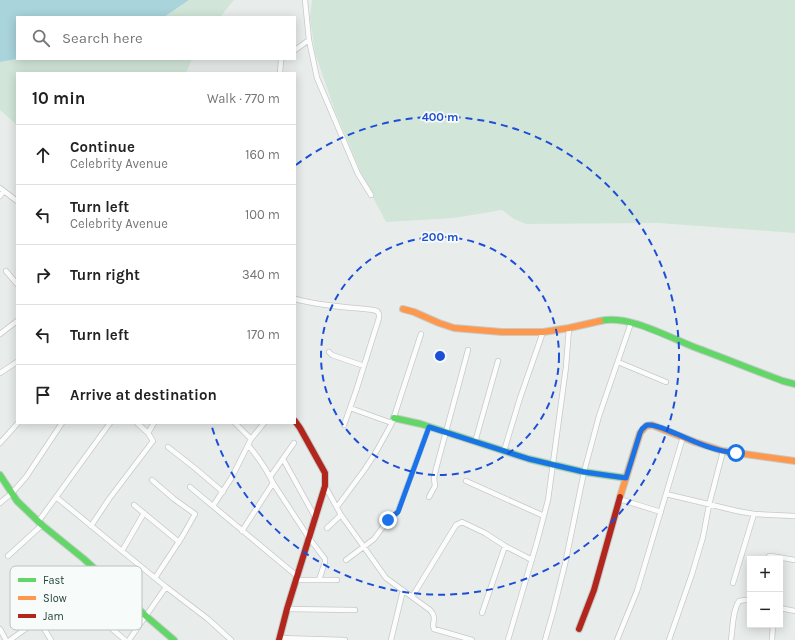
<!DOCTYPE html>
<meta charset="utf-8">
<style>
body{margin:0;font-family:Karla,sans-serif;background:#f6f6f6;color:#222}
.controls{position:absolute;right:12px;bottom:12px;display:grid;overflow:hidden;border-radius:0px;box-shadow:0 2px 10px #0003}
.controls button{width:36px;height:36px;display:grid;place-items:center;padding:0;border:0;border-bottom:1px solid #e0e0e0;background:#fff;color:#222;font:20px sans-serif}
.stop{position:absolute;width:12px;height:12px;margin:-9px;border:3px solid #1a73e8;border-radius:50%;background:#fff}
.stop.end{background:#1a73e8;border-color:#fff;box-shadow:0 1px 4px #0008}
.list{margin:0;padding:0;list-style:none}
h2{display:flex;justify-content:space-between;align-items:center;height:52px;margin:0;padding:0 16px;font-size:17px}
h2 small{font-size:13px;font-weight:400;color:#767676}
.list li{display:grid;grid-template-columns:26px 1fr auto;gap:12px;align-items:center;box-sizing:border-box;height:60px;padding:0 16px;border-top:1px solid #e0e0e0}
.list b{display:block;font-size:15px;white-space:nowrap}
.list p{margin:0;font-size:13px;white-space:nowrap;color:#767676}
.list em{font-size:13px;font-style:normal;color:#767676}
.icon{flex:none;width:22px;height:22px;fill:none;stroke:currentColor;stroke-width:2;stroke-linecap:round;stroke-linejoin:round}
.map{position:relative;flex:none;width:795px;height:640px;overflow:hidden}
.search{position:absolute;background:#fff;box-shadow:0 2px 10px #0003;left:16px;top:16px;width:280px;height:44px;display:flex;align-items:center;gap:10px;box-sizing:border-box;padding:0 14px;border-radius:0px;color:#767676;font-size:15px}
.panel{position:absolute;background:#fff;box-shadow:0 2px 10px #0003;left:16px;top:72px;width:280px;height:352px;border-radius:0px}
.map>svg:first-child{display:block}
.green{fill:#d1e6d8}
.water{fill:#a9d4db}
.lines{fill:none;stroke-linecap:round;stroke-linejoin:round}
.street-casing{stroke:#c5cac8;stroke-width:6}
.fast-casing{stroke:#c3cbc8;stroke-width:8}
.slow-casing{stroke:#c3cbc8;stroke-width:8}
.jam-casing{stroke:#c3cbc8;stroke-width:8}
.street{stroke:#fcfcfc;stroke-width:4.5}
.fast{stroke:#63d668;stroke-width:6}
.slow{stroke:#ff974d;stroke-width:6}
.jam{stroke:#b3261e;stroke-width:6}
.route{stroke:#1a73e8;stroke-width:5}
.ring{fill:none;stroke:#1d4ed8;stroke-width:2;stroke-dasharray:7 5}
.key{fill:#f7fbf9;stroke:#b8c4c0;stroke-width:1}
.key-label{font-size:11px;fill:#24423a}
.centre{fill:#1d4ed8;stroke:#f7fbf9;stroke-width:2}
.ring-label{font-size:12px;text-anchor:middle;font-weight:bold;fill:#1d4ed8;stroke:#f7fbf9;stroke-width:3.5;stroke-linejoin:round;paint-order:stroke}
</style>
<div class="map">
<svg width="795" height="640" viewBox="0 0 795 640">
<rect width="100%" height="100%" fill="#e8edeb"/>
<!-- green -->
<path class="green" d="M189 0H234L220 17H164Z
M312 0H795V233L658 223 526 224 514 219 502 210 454 218 386 222 366 184 335 111 315 53 310 17Z
M17 59H192L186 73H17V125L0 110V62Z"/>
<!-- water -->
<path class="water" d="M0 0H189L164 17H17V59L0 62Z"/>
<g class="lines">
<!-- street casing -->
<g class="street-casing">
<path id="street" d="M305 0 309 40 317 78 358 174 371 195
M295 50 309 40
M280 73 281 60 282 59
M0 188 17 201
M0 196 4 191
M6 271 17 284
M295 299C320 306 346 307 373 310L377 311 379 314V318L356 391 344 425
M0 334 17 321
M329 352 332 355 364 366
M618 362 666 382
M0 373 17 362
M350 408 392 423
M137 423 148 433
M235 423 251 439
M475 442 498 361
M0 443 18 423
M248 445C258 457 267 470 273 483L309 538 325 559V562L319 580
M168 447 196 469 223 492
M504 451 520 398 543 332
M283 459 315 517
M270 477 294 443
M152 480 174 499 195 514 182 537 155 578
M466 481 544 516
M325 486 341 515 386 578 430 610 433 614 434 618 433 626 434 629 472 640
M190 487 297 576
M666 494 737 511 754 514 795 516
M56 497 166 587 208 619 231 640
M429 497 435 486 434 478 436 469 468 350
M619 499 661 512
M0 503 12 493 26 477 62 423
M134 505 179 542
M213 506 232 477 251 439 264 423
M337 507 365 469 376 452 392 423 421 334
M38 522 110 423
M91 526 109 499 153 441 148 433 154 423
M327 528 341 515
M242 531 273 483
M122 551 144 513
M8 556 42 525
M768 559 769 556H771L795 560
M346 560 374 539 388 520 395 515 398 511 429 427
M296 580H337
M733 583 754 514
M412 597 456 525 462 522 464 523 485 533 505 546 532 560
M780 608 795 611
M287 609 355 610
M482 613 505 546
M0 629 6 640
M279 638 345 640
M10 640 38 620
M51 640 33 611 32 606 34 601 52 581C56 580 59 580 62 582L97 616 125 640
M129 640 166 587
M391 640 403 590
M508 640 537 542 548 500 566 367 569 328
M545 640 553 612 565 564 584 472 599 416 631 323
M617 640 637 591 683 437
M669 640 692 574 703 537 709 505 723 451
M731 640C733 628 732 612 739 601L745 600H750
M772 640 773 625"/>
</g>
<!-- fast casing -->
<g class="fast-casing">
<path id="fast" d="M600 321C628 314 668 337 694 347 724 358 753 370 783 381L795 384
M394 418 421 424 529 459 584 472 626 478
M0 475 17 501 42 525 84 559 146 616 174 640"/>
</g>
<!-- slow casing -->
<g class="slow-casing">
<path id="slow" d="M403 309 414 312 439 323 454 328 502 332H543L569 328 600 321
M620 497 640 433 646 426 652 425 695 442 723 451 795 461"/>
</g>
<!-- jam casing -->
<g class="jam-casing">
<path id="jam" d="M579 629 594 590 620 497
M279 640 287 609 325 486V473L300 428 295 421"/>
</g>
<!-- street -->
<use href="#street" class="street"/>
<!-- fast -->
<use href="#fast" class="fast"/>
<!-- slow -->
<use href="#slow" class="slow"/>
<!-- jam -->
<use href="#jam" class="jam"/>
</g>
<g class="lines">
<!-- route -->
<path class="route" d="M388 520 398 512 429 427 529 459 584 472 626 478 640 433 642 429 647 425C657 424 668 431 677 434 697 443 715 451 736 453"/>
</g>
<!-- distance rings -->
<g class="ring">
<circle cx="440" cy="356" r="119"/>
<path d="M296 165A239 239 0 1 1 211 424"/>
</g>
<!-- legend -->
<rect x="10" y="566" width="132" height="64" rx="6" class="key"/>
<rect x="18" y="578" width="18" height="4" fill="#63d668"/>
<rect x="18" y="596" width="18" height="4" fill="#ff974d"/>
<rect x="18" y="614" width="18" height="4" fill="#b3261e"/>
<g class="key-label">
<text x="43" y="584">Fast</text>
<text x="43" y="602">Slow</text>
<text x="43" y="620">Jam</text>
</g>
<circle cx="440" cy="356" r="6" class="centre"/>
<g class="ring-label">
<text x="440" y="121">400 m</text>
<text x="440" y="241">200 m</text>
</g>
</svg>
<div class="controls">
<button>+</button>
<button>−</button>
</div>
<div class="stop" style="left:736px;top:453px"></div>
<div class="stop end" style="left:388px;top:520px"></div>
<div class="search"><svg class="icon" aria-label="search" viewBox="0 0 24 24"><circle cx="10" cy="10" r="6"/><path d="M15 15l6 6"/></svg>Search here</div>
<section class="panel">
<h2>10 min<small>Walk · 770 m</small></h2>
<ul class="list">
<li><svg class="icon" aria-label="ahead" viewBox="0 0 24 24"><path d="M12 20V5M6 11l6-6 6 6"/></svg><div><b>Continue</b><p>Celebrity Avenue</p></div><em>160 m</em></li>
<li><svg class="icon" aria-label="left" viewBox="0 0 24 24"><path d="M17 20v-9H6M10 6l-5 5 5 5"/></svg><div><b>Turn left</b><p>Celebrity Avenue</p></div><em>100 m</em></li>
<li><svg class="icon" aria-label="right" viewBox="0 0 24 24"><path d="M7 20v-9h11M14 6l5 5-5 5"/></svg><div><b>Turn right</b></div><em>340 m</em></li>
<li><svg class="icon" aria-label="left" viewBox="0 0 24 24"><path d="M17 20v-9H6M10 6l-5 5 5 5"/></svg><div><b>Turn left</b></div><em>170 m</em></li>
<li><svg class="icon" aria-label="arrive" viewBox="0 0 24 24"><path d="M6 21V4h12l-3 4 3 4H6"/></svg><div><b>Arrive at destination</b></div></li>
</ul>
</section>
</div>
